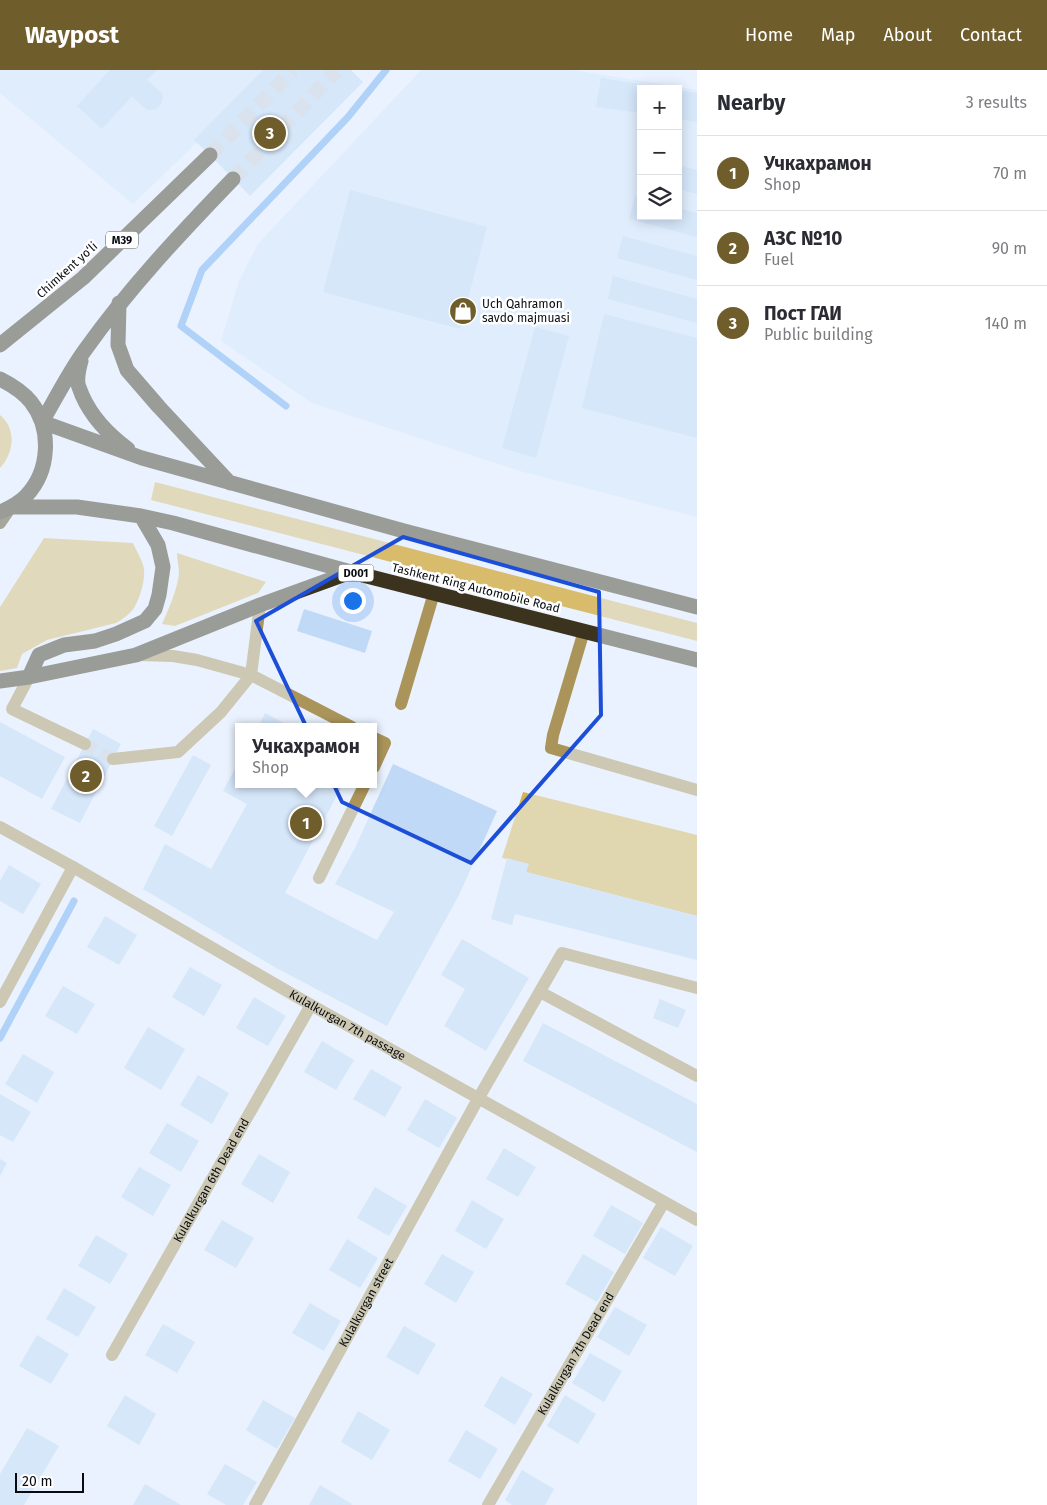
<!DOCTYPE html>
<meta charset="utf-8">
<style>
body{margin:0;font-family:"Fira Sans",sans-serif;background:#f7f7f7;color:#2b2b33}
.controls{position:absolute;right:15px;top:15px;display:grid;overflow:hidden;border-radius:0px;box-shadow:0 2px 12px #0003}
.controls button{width:45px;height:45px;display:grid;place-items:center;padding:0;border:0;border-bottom:1px solid #e1e1e2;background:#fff;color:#2b2b33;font:25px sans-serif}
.scale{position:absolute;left:15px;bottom:12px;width:69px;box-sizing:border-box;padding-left:5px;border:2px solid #080c11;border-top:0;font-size:14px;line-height:18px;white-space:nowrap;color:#080c11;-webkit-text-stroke:4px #fff;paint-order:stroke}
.you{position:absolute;left:352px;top:530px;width:18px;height:18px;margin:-12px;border:4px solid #fff;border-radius:50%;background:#1a73e8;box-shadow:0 0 0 8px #1a73e833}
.badge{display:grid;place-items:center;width:32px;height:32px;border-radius:50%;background:#6f5e2c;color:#fff;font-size:16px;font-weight:700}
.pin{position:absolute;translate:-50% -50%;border:2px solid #fff;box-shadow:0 1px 5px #0006}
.popup{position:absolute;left:235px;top:653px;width:142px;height:65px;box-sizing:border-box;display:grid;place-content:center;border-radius:0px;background:#fff;filter:drop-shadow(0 1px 4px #0005);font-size:16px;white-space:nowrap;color:#7c7c81}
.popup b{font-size:19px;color:#2b2b33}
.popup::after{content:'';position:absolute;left:50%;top:100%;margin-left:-10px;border:10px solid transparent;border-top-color:#fff}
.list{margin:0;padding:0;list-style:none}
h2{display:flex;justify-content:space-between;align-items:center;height:65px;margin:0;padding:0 20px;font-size:21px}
h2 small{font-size:16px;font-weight:400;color:#7c7c81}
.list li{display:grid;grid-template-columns:32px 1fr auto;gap:15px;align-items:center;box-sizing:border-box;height:75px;padding:0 20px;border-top:1px solid #e1e1e2}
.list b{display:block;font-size:19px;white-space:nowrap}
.list p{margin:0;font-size:16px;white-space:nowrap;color:#7c7c81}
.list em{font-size:16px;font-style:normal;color:#7c7c81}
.icon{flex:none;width:28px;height:28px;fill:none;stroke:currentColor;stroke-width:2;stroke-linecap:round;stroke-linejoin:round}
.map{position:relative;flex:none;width:697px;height:1435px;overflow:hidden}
header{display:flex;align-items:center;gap:30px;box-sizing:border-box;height:70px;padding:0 25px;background:#6f5e2c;color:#fff}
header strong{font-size:24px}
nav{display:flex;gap:28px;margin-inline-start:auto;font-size:18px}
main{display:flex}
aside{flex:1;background:#fff}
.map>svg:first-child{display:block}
.built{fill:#d5e6fb;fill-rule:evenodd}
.green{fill:#d8bb6b}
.forest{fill:#d5b351}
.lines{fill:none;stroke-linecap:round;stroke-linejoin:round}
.stream{stroke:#6babf2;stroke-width:7}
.building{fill:#bfd9f6}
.minor-tunnel{stroke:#c7d0da;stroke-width:12;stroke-dasharray:12 6;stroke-linecap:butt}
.highway-tunnel{stroke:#c7d0da;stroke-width:15;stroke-dasharray:15 8;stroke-linecap:butt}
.minor{stroke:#aa9459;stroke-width:12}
.major{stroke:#5a4b22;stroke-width:12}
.highway{stroke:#3b331e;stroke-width:15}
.marked{fill:none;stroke:#1d4ed8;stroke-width:4;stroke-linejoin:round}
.labels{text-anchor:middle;stroke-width:5;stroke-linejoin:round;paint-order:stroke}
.shield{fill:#fff;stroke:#525558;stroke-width:1}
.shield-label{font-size:11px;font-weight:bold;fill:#080c11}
.street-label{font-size:12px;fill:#080c11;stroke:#fff}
.poi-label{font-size:12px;fill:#080c11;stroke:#fff;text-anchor:start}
</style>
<header>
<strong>Waypost</strong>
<nav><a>Home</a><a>Map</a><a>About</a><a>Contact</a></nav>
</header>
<main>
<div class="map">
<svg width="697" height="1435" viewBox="0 0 697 1435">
<rect width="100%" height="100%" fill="#e9f2fe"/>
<!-- built -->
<path class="built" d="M0 0H272L133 134 0 23Z
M421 0H573L697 20V447L520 401 312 333 221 271 239 211 258 174ZM641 19H678V146H641Z"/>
<!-- green -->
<path class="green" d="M0 345C17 359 14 383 0 398Z
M155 412 697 553V571L151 430Z
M44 468 133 473C136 480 141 488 143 495 147 506 140 528 134 538 130 544 123 549 116 553L47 570 22 584 17 598 0 601V537Z
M177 483 266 512 258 523 175 556 162 554C169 538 177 521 179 503 179 497 177 489 177 483Z"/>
<!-- forest -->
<path class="forest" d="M523 722 697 765V846L526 802 528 794 502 788Z"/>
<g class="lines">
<!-- stream -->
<path class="stream" d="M286 336 181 256 202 200 348 47 386 0
M0 968 74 831"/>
</g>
<!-- building -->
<path class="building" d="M110 0H157L147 10 162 23 163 27 161 34 156 39 149 40H147L132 26 102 59 77 36Z
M263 0H351L363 12 250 126 210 85 194 70Z
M601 8 664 18V19H641V43L596 37Z
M678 20 697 23V52L678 49Z
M678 95 697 100V124L678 119Z
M350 120 487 157 460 259 323 222Z
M635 126 641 127V146H678V138L697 143V167L629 149Z
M623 166 697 186V210L617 188Z
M613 206 697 229V253L608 229Z
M604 244 697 268V368L582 338Z
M535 257 569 266 536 388 502 378Z
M304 539 372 561 365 583 297 561Z
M265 643 291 657H258Z
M0 652 65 687 42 729 0 706Z
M93 659 121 674 80 753 51 739Z
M193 685 211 695 172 766 154 756Z
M238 693V714H343L285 823 377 870 394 842 335 814 355 778 393 694 497 741 459 825 387 956 278 899 143 819 165 774 211 799 247 734 223 721Z
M507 788 529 794 526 802 697 846V890L515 844 512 855 491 849Z
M9 795 41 814 23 844 0 831V811Z
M105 846 137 865 119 895 87 877Z
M462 869 529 908 486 981 444 956 465 919 441 905Z
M190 897 222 915 204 946 172 927Z
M63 916 95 934 77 964 45 946Z
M254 927 286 946 268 976 236 958Z
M660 929 686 940 678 958 653 948Z
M543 953 697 1034V1082L523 991Z
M148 957 185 979 161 1020 124 998Z
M322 971 354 990 336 1020 304 1002Z
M23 984 54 1002 37 1033 5 1014Z
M371 999 402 1017 385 1047 353 1029Z
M198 1005 229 1023 212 1054 180 1035Z
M0 1024 31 1042 13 1072 0 1065Z
M425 1029 457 1048 439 1078 407 1060Z
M167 1053 199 1071 181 1102 149 1083Z
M504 1078 536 1097 518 1127 486 1109Z
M259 1084 290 1102 273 1133 241 1114Z
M0 1089 7 1093 0 1106Z
M139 1097 171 1115 153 1146 121 1127Z
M375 1117 407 1136 389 1166 357 1148Z
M472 1130 504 1149 486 1179 455 1161Z
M611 1135 643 1153 625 1184 593 1166Z
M222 1150 254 1168 236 1198 204 1180Z
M661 1157 693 1176 675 1206 643 1188Z
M96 1165 128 1184 110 1214 78 1196Z
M347 1169 378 1188 360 1218 329 1200Z
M442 1184 474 1202 456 1233 424 1214Z
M583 1184 614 1202 597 1232 565 1214Z
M64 1218 96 1237 78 1267 46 1249Z
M310 1233 341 1251 324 1281 292 1263Z
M615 1237 647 1255 629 1286 597 1267Z
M163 1254 195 1272 177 1303 145 1285Z
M404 1256 436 1274 418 1305 386 1287Z
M37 1265 69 1284 51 1314 19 1296Z
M590 1283 622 1301 604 1332 572 1313Z
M501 1306 533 1324 515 1355 484 1336Z
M125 1325 156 1344 139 1375 107 1356Z
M565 1325 596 1344 578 1374 547 1356Z
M263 1330 295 1348 277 1379 246 1360Z
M358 1341 390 1360 372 1390 341 1372Z
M27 1358 59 1376 24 1435H0V1404Z
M466 1360 498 1379 480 1409 448 1391Z
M225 1394 257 1412 243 1435H226L207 1424Z
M522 1400 554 1419 545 1435H512L505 1430Z
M145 1414 181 1435H133Z
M320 1415 352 1434 351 1435H309Z"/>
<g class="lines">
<!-- minor-tunnel -->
<path class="minor-tunnel" d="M85 674 113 689"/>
<!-- highway-tunnel -->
<path class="highway-tunnel" d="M210 85 293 0
M233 109 337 0"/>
<!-- minor -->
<g class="minor">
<path d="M584 561 553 665 551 678 697 720"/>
<path d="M138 585 173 586 197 590 251 605 352 657"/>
<path d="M29 607 12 639 85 674"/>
<path d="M401 634 434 523"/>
<path d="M374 668 385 673 374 697"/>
<path d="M113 689 178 682 221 642 251 605 260 535"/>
<path id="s1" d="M0 757 73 797 311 935 697 1150"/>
<path d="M319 808 365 714"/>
<path d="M540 922 697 1006"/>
<path d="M0 932 73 797"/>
<path id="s2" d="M112 1285 311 935"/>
<path id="s3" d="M255 1435 478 1029 562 883 697 918"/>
<path id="s4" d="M488 1435 664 1132"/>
</g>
<!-- major -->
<path class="major" d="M0 453 11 437"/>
<!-- highway -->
<path class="highway" d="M119 233 118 275 127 300 159 337 230 413
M0 275 83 208 210 85
M81 291C79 298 77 307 78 314 79 318 81 322 82 325 92 348 109 365 128 379
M0 309C12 315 23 322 31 332 52 359 50 401 26 426 19 433 10 438 0 442
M42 352 142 388 404 461 697 537
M42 352C56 328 69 302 85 280 129 218 181 163 233 109
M11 437H77L141 446 173 453 351 502 697 590
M29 607 39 585 64 575 95 571 116 564 145 551 155 539 159 525 163 497 158 475 141 446
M0 611 29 607 136 585 260 535 351 502"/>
</g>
<!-- marked area -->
<path d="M0 0H697V1435H0ZM403 467 599 522 601 645 471 793 342 732 256 551Z" fill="#e9f2fe" fill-opacity=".55" fill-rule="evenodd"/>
<path class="marked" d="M403 467 599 522 601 645 471 793 342 732 256 551Z"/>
<!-- icons -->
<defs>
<g id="shop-disc" transform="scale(1.4375)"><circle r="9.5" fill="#6f5e2c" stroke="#fff"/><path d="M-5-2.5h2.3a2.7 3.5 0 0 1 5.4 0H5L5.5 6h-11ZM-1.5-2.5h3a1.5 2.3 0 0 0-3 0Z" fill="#fff"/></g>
</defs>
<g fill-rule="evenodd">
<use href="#shop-disc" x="463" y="241"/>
</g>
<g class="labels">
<!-- shield labels -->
<g class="shield">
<rect x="106" y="161.5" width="32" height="17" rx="4"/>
<rect x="338.5" y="494.5" width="35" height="17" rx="4"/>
</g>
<g class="shield-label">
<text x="122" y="174">M39</text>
<text x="356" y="507">D001</text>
</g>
<!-- street labels -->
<g class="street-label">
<text transform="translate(67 200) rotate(-42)" y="4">Chimkent yo‘li</text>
<text transform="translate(476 518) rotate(14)" y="4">Tashkent Ring Automobile Road</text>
<text dy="4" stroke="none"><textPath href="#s1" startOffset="400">Kulalkurgan 7th passage</textPath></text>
<text dy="4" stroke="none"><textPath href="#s2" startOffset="201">Kulalkurgan 6th Dead end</textPath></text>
<text dy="4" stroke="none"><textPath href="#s3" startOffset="231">Kulalkurgan street</textPath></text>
<text dy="4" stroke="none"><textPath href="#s4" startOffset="175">Kulalkurgan 7th Dead end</textPath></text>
</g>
<!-- poi labels -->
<g class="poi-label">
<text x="482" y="238">Uch Qahramon<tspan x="482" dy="14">savdo majmuasi</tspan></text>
</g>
</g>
</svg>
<div class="controls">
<button>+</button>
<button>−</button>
<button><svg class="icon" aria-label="layers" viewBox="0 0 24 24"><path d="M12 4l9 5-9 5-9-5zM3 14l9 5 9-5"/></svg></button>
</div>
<div class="scale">20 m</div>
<div class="you"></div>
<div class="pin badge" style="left:306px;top:753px">1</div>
<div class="popup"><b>Учкахрамон</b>Shop</div>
<div class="pin badge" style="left:86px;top:706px">2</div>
<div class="pin badge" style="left:270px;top:63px">3</div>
</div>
<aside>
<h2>Nearby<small>3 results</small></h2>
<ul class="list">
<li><span class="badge">1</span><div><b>Учкахрамон</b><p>Shop</p></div><em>70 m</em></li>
<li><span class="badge">2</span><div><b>АЗС №10</b><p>Fuel</p></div><em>90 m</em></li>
<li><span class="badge">3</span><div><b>Пост ГАИ</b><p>Public building</p></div><em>140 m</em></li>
</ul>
</aside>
</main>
